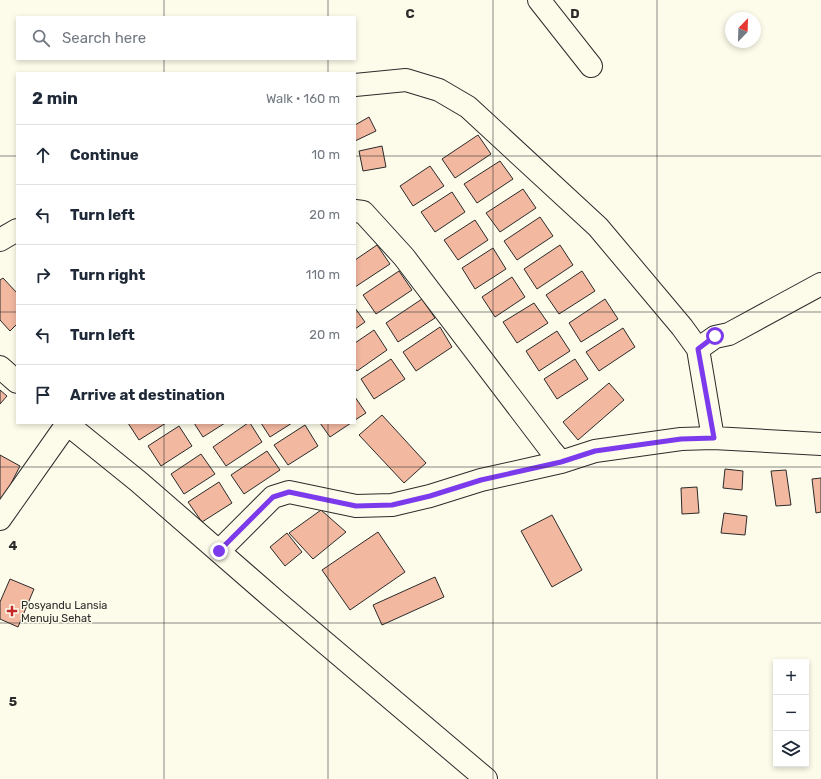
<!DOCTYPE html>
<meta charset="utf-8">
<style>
body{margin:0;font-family:Rubik,sans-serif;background:#f6f6f7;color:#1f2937}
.controls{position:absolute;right:12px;bottom:12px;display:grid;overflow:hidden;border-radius:0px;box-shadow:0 2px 6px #0003}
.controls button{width:36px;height:36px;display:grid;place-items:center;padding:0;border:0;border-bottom:1px solid #e0e1e3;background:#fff;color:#1f2937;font:20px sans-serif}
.compass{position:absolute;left:725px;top:12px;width:36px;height:36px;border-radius:50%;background:#fff;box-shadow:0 2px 6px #0003;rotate:23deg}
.stop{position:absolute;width:12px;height:12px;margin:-9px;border:3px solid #7c3aed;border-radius:50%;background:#fff}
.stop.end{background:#7c3aed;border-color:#fff;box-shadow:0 1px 4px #0008}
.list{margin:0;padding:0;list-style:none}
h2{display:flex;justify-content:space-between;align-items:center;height:52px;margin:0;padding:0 16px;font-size:17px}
h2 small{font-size:13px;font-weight:400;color:#747a83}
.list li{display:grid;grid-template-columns:26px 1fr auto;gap:12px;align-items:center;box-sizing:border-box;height:60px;padding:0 16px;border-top:1px solid #e0e1e3}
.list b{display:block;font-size:15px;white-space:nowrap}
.list em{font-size:13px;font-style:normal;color:#747a83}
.icon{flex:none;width:22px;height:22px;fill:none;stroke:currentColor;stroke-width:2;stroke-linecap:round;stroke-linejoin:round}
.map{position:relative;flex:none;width:821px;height:779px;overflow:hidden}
.search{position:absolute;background:#fff;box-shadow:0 2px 6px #0003;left:16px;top:16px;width:340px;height:44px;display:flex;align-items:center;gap:10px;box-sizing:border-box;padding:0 14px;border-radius:0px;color:#747a83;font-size:15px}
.panel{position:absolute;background:#fff;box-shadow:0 2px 6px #0003;left:16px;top:72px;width:340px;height:352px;border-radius:0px}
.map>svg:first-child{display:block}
.building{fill:#f2b8a0;stroke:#2b2b2b}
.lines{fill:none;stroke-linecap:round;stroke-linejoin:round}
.minor-casing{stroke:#2b2b2b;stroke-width:24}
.minor{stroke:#fdfbea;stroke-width:22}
.route{stroke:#7c3aed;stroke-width:5}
.grid{fill:none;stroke:#2b2b2b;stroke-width:1;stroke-opacity:0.55}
.poi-dot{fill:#c62828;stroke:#fdfbea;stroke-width:1.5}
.labels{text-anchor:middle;stroke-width:3;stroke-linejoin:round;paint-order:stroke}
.poi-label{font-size:11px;fill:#2b2b2b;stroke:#fdfbea;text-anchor:start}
.grid-label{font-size:13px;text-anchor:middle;font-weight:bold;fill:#2b2b2b;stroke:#fdfbea;stroke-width:3;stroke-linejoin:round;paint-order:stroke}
</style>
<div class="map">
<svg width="821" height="779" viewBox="0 0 821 779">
<rect width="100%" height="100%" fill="#fdfbea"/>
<!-- building -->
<path class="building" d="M369 117 376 131 355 141V125Z
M478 135 491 154 455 178 442 159Z
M382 146 386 167 363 171 359 151Z
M500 161 513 179 477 203 464 184Z
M430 166 444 186 413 206 400 186Z
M523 189 536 208 500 232 486 213Z
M452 192 465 212 435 232 421 212Z
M540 217 553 236 517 260 504 241Z
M475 220 488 240 458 260 444 240Z
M377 245 390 264 355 287V260Z
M560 245 573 265 537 289 524 269Z
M493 248 506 269 475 289 462 268Z
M399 271 412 290 376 314 363 295Z
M582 271 595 291 559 314 546 295Z
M512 277 525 297 495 317 482 297Z
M3 278 17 293V324L10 331 0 320V280Z
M422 299 435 318 398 342 386 323Z
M605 299 618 319 581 342 569 323Z
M534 303 548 323 517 343 503 322Z
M355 308 365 322 355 329Z
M440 327 452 347 416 371 403 352Z
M623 328 635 347 599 371 586 352Z
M374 330 387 350 357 371 355 368V343Z
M557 331 570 351 539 371 526 351Z
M391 359 405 379 374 399 361 379Z
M575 359 588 379 557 399 544 379Z
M609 383 624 400 578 440 563 422Z
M0 390 7 396 0 404Z
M355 397 366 413 355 420Z
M382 415 426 463 404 483 359 435Z
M128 423H166L139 440Z
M194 423H225L203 437Z
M248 423H250L262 442 226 466 213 447Z
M261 423H292L270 437Z
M320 423H351L330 437Z
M305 425 318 446 288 465 274 445Z
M179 426 192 446 161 466 148 446Z
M267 451 280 470 244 494 231 475Z
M201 454 215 474 184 494 171 474Z
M0 455 20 466 0 505Z
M725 469 743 471 742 490 723 488Z
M786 470 791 505 776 506 771 471Z
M821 478V512L816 513 812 479Z
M219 482 232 503 202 522 188 502Z
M697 487 699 513 682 514 681 488Z
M321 510 346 532 313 559 289 533Z
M724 513 747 516 745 535 721 533Z
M552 515 582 570 552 587 521 531Z
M378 532 405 572 350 610 322 570Z
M287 533 302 552 285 566 270 547Z
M435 577 444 597 382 625 373 605Z
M10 579 34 589 18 627 0 619V602Z"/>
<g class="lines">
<!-- minor casing -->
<g class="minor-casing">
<path id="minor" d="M539 0 591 66
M355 85 406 80 439 90 468 107 598 227 682 327 698 349 715 337 729 334 821 284
M355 211 363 212 404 257 550 449 561 462 595 451 681 439 713 438 821 444
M0 240 17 230
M698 349 713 438
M0 367 17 382
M66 423 139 482 277 602 486 779
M0 519 67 424
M219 551 273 497 289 492 356 506 392 505 430 496 481 480 561 462"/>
</g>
<!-- minor -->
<use href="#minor" class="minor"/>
</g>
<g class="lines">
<!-- route -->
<path class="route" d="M219 551 273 497 289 492 356 506 392 505 430 496 481 480 561 462 595 451 681 439 714 438 698 349 715 336"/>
</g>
<!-- grid -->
<path class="grid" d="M164 0V17M328 0V17M493 0V779M657 0V779M164 59V73M328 59V73M0 156H17M355 156H821M0 312H17M355 312H821M164 423V779M328 423V779M0 467H821M0 623H821"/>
<!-- markers -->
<path class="poi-dot" d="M10 605h4v4h4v4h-4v4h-4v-4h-4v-4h4z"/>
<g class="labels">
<!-- poi labels -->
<g class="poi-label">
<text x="21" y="609">Posyandu Lansia<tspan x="21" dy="13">Menuju Sehat</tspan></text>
</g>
</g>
<g class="grid-label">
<text x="410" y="18">C</text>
<text x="575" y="18">D</text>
<text x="13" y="550">4</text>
<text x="13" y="706">5</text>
</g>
</svg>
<div class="controls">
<button>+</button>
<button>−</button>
<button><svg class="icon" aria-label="layers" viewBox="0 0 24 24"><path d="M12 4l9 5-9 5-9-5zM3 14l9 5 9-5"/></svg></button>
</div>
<svg class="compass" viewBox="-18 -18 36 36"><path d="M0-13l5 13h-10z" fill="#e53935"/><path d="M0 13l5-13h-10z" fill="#747a83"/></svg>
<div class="stop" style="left:715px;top:336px"></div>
<div class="stop end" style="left:219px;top:551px"></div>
<div class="search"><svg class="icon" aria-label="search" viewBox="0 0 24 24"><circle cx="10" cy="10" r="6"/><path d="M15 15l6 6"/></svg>Search here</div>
<section class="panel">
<h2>2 min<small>Walk · 160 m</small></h2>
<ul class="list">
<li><svg class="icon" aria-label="ahead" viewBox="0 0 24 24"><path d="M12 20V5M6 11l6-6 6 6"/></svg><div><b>Continue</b></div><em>10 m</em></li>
<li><svg class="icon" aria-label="left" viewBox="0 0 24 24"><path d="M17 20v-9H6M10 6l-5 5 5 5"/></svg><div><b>Turn left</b></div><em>20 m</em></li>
<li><svg class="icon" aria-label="right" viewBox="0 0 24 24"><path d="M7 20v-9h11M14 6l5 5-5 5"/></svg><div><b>Turn right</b></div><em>110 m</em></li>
<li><svg class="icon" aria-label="left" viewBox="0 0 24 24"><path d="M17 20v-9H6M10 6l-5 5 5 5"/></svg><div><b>Turn left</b></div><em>20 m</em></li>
<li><svg class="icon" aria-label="arrive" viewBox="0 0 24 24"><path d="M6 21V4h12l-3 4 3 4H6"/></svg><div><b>Arrive at destination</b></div></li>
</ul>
</section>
</div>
